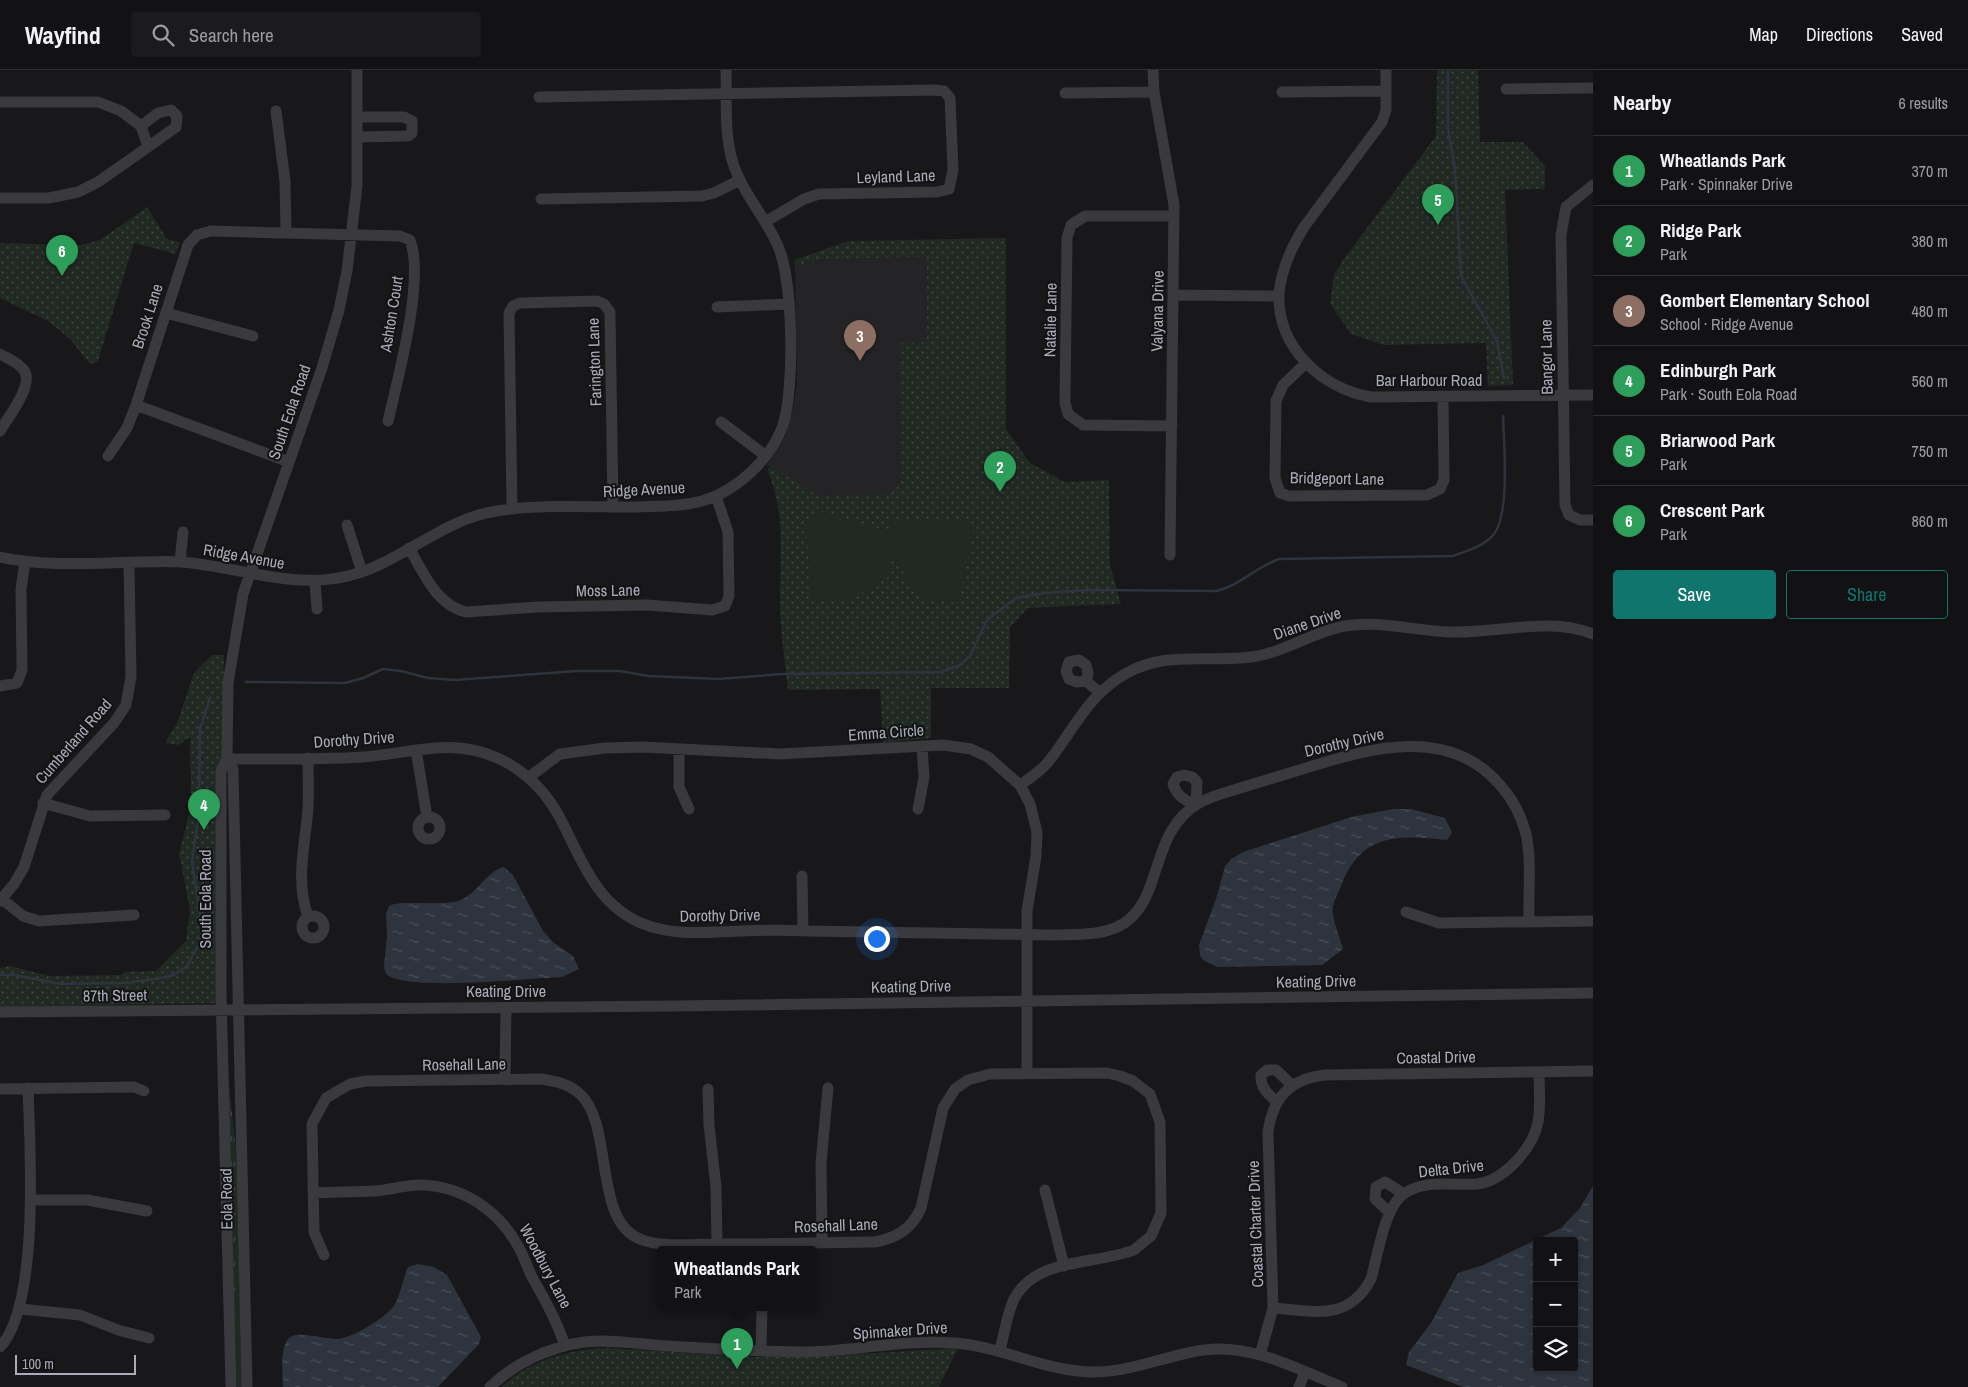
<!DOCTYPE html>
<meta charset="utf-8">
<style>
body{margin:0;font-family:"Archivo Narrow",sans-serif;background:#1b1a1c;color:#f1f3f6}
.controls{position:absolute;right:15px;bottom:15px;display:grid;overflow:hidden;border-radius:5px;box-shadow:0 1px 4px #0004}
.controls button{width:45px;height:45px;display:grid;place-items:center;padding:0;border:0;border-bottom:1px solid #313133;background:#121113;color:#f1f3f6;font:25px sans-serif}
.scale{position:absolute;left:15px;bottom:12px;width:121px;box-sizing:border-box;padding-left:5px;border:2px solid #aaadb9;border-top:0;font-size:14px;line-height:18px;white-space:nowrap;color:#aaadb9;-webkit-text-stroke:4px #131214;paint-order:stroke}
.you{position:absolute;left:876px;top:868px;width:18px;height:18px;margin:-12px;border:4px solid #fff;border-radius:50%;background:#1a73e8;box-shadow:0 0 0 8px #1a73e833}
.badge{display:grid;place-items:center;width:32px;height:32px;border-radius:50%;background:#0f766e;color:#fff;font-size:16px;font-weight:700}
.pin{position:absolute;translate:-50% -41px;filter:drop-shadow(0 1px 2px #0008)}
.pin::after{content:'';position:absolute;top:26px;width:18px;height:15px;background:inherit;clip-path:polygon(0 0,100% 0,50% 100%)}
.popup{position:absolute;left:657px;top:1176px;width:160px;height:65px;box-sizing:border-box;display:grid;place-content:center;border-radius:5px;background:#121113;filter:drop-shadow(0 1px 4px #0005);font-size:16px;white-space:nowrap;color:#9c9da0}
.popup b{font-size:19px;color:#f1f3f6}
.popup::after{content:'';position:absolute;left:50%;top:100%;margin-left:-10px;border:10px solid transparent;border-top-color:#121113}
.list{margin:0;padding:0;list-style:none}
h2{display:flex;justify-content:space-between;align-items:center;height:65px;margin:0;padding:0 20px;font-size:21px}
h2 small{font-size:16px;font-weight:400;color:#9c9da0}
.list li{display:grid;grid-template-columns:32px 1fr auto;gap:15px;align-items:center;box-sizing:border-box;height:70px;padding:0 20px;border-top:1px solid #313133}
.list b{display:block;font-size:19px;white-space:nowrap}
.list p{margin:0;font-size:16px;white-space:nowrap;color:#9c9da0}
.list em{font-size:16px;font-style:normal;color:#9c9da0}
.actions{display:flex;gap:10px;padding:15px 20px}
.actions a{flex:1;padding:11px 0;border:1px solid #0f766e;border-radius:5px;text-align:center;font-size:18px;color:#0f766e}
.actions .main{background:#0f766e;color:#fff}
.icon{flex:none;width:28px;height:28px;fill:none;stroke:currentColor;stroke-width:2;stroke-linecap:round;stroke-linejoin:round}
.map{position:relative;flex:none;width:1593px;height:1317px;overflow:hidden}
header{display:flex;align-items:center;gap:30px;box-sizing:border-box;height:70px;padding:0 25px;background:#121113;border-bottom:1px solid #313133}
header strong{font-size:24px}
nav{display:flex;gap:28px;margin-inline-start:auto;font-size:18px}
.search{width:350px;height:45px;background:#1b1a1c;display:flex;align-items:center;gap:12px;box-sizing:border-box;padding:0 18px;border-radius:5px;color:#9c9da0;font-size:19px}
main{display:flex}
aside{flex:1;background:#121113}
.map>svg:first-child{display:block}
.built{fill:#242326}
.grass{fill:url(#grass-tufts)}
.park{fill:url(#park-dots)}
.pitch{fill:#212923}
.water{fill:url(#water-ripples);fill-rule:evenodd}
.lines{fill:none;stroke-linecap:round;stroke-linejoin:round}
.stream{stroke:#2e343d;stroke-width:2.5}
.minor{stroke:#39393e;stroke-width:11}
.labels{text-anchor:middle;stroke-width:4;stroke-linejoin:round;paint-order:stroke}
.street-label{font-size:16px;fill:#aaadb9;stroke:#131214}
</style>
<header>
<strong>Wayfind</strong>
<div class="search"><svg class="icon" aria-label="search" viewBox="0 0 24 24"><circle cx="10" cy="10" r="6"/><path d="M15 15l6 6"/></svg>Search here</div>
<nav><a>Map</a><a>Directions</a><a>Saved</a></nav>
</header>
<main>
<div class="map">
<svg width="1593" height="1317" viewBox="0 0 1593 1317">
<defs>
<pattern id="grass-tufts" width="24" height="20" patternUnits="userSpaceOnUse" patternTransform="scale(1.25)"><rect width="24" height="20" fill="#212923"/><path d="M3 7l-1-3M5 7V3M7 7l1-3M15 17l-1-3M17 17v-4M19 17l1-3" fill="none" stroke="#3f4541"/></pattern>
<pattern id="park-dots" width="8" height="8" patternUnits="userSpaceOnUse" patternTransform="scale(1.25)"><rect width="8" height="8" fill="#212923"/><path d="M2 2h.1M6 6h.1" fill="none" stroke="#3f4541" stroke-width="1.8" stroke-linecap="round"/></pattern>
<pattern id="water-ripples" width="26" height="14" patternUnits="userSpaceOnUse" patternTransform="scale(1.25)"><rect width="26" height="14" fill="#2e343d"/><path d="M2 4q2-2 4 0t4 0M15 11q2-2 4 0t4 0" fill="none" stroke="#4a4f57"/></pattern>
</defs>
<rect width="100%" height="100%" fill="#181719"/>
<!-- built -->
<path class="built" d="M928 187 927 272 923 273 901 319V408L898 416 890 423 819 426 767 395 784 368 793 339 797 314 795 196 825 189Z"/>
<!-- grass -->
<path class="grass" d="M228 1005 236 1080 242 1317H237L236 1300Z"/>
<!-- park -->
<path class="park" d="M1437 0H1478L1480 72H1523L1545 96V119L1505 120 1513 315 1488 316 1486 273 1384 275 1351 264 1330 234 1334 205 1343 190 1436 66Z
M147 137 167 169 180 172 175 184 134 173 98 291 90 294 71 270 48 251 0 228V173L81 175 100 170Z
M1006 168V359L1030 393 1065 412 1109 410 1110 495 1121 534 1028 538 1010 557 1009 618H931V668L883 673 880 619 788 620C785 593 781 566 780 540 779 492 787 444 767 400L771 396 819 426 890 423 898 416 901 408 900 273 927 272V187L825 189 795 196 794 190 848 171Z
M212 585H224L219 933 0 937V898L10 896 49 906 121 905 125 902 156 901 186 871 190 840 179 784 191 736 190 667 178 675 165 673 177 653 194 603Z
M608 1278 754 1287H808L958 1278 939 1317H501C532 1290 568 1279 608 1278Z"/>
<!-- pitch -->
<path class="pitch" d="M822 442 890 462 891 451 963 450 973 462 959 533 921 528 891 484V505L854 528 811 531 806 453Z"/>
<!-- water -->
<path class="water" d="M1393 739H1411L1445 748 1452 762 1447 770C1398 765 1361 763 1341 816 1339 822 1334 830 1333 837 1331 848 1340 867 1343 879L1322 895 1217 897 1203 890 1200 886 1199 875 1217 826 1225 796 1231 789 1243 782 1351 747Z
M504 797 513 805 543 861 554 873 573 886 579 899 562 907C531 908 406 922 386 904L384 897 387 865 386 844 389 836C397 830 442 836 458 831 477 825 486 801 504 797Z
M1593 1116V1317H1463L1406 1295 1409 1282 1431 1253 1458 1203 1483 1195 1561 1158 1580 1138ZM1537 1171H1574V1298H1537Z
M418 1194 434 1197 447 1205 481 1267 479 1274 438 1317H283C283 1304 279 1279 289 1268 297 1260 326 1270 337 1269 351 1269 389 1246 395 1234 400 1224 403 1212 406 1201L408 1197Z"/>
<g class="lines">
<!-- stream -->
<path class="stream" d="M1448 0V59L1455 99 1461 206 1497 271 1504 308
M246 612 345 613 363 608 383 599 401 601 428 608 454 610 577 601H620L648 606 718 609 782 604 941 602 960 595 970 586 987 550 1016 528 1044 523 1090 520 1216 521C1239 516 1256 497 1279 489L1453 486C1466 481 1485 476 1494 464 1510 443 1504 374 1503 346
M0 905H14L61 914 124 913 156 909 174 905 187 896 200 872 202 860 192 791 199 743 200 659 210 628"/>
<!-- minor -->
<path class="minor" d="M1153 0 1154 22 1174 135 1170 485
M1386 0V40L1382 52 1304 157C1291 178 1281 199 1279 224 1277 277 1322 319 1371 327L1593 325
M1506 19 1593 18
M1282 22 1386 21
M1065 23 1154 22
M539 27 935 20 944 21 950 28 953 100 949 119 937 122 819 124 804 129 765 152
M0 32H98L121 41 141 56
M276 41 285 111 286 163
M357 47H404L412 51V63L408 66 358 67
M141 56 158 43 171 40 177 46 176 57 148 77
M1593 115 1566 137 1561 165 1565 435 1569 445 1580 450H1593
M0 128H49L78 122 98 112 148 77 141 56
M541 129 702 126 714 123 740 110
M1173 225 1279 226
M717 237 789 234
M166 243 253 266
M0 284C7 288 17 292 23 299 36 313 8 347 0 361
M1306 293 1283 315 1276 331 1275 408 1280 423 1289 426 1427 425 1440 419 1444 410 1443 327
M136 335 289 392
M721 352 766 386
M1172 356 1083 355 1068 344 1065 333 1067 168 1071 155 1085 146H1174
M108 386 127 358 136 335 188 175 197 165 211 161 400 166 410 170C425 209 398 308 388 351
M512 439 509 243 513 236 520 233 597 231 604 234 610 242 613 437
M347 455 362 502
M409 478C424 503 436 535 466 542L538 537 647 535 712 540 725 536 729 526 728 462 716 426
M0 487C46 497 92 493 139 492 152 492 167 491 181 492 237 496 291 520 348 506 402 493 441 449 497 441 542 434 590 437 636 437 658 436 680 437 702 431 737 421 771 389 783 355 795 318 793 210 778 176 765 146 741 121 732 90 724 61 727 30 726 0
M180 492 183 462
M315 511 317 539
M1086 611 1077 612 1069 609 1066 601 1069 592 1079 590 1086 595 1088 603 1086 611 1099 622
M0 616 17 613 22 600 21 519 25 492
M679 679V717L689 739
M416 680 427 747
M308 688C308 705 309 722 308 739 305 777 295 809 308 847
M227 689C272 689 318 690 363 687 388 685 411 680 435 678 489 673 535 701 560 748 581 788 595 833 641 853 674 867 708 862 743 861 765 860 786 860 808 861 869 862 931 863 992 864 1026 864 1063 867 1096 863 1171 853 1140 767 1199 733 1211 726 1224 723 1237 719 1260 712 1283 705 1306 698 1370 678 1449 655 1500 715 1513 729 1521 745 1526 764 1532 792 1528 824 1529 852
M227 689 233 699 247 1317
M1184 705 1192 707 1197 712 1196 735C1184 730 1177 726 1173 714L1177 707Z
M529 707 560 684 605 678 643 677 780 684 943 675 971 679 988 687 1020 715 1030 734 1037 762 1036 786 1027 841V1003
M1020 715C1030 708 1041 701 1049 691 1075 658 1087 626 1125 604 1166 580 1208 593 1251 587 1284 583 1312 562 1345 556 1379 550 1415 561 1450 562 1497 564 1549 546 1593 564
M43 733 90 746 165 745
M918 739 924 707 922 676
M418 758a11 11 0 1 1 22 0a11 11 0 1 1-22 0Z
M802 806 803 861
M2 829 23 846 39 851 134 845
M0 831 14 814 24 797 47 725 114 653 126 635 131 607 129 493
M1406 842 1439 853 1593 851
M302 857a11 11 0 1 1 22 0a11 11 0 1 1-22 0Z
M0 942 675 936 1593 923
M505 1010 506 937
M0 1019 134 1017 144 1021
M708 1019 709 1055 716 1117 717 1174
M1277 1032C1268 1024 1260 1018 1261 1005L1267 1000H1276L1292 1015
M1045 1120 1064 1196
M313 1123C333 1122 354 1122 374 1121 390 1120 407 1114 423 1115 464 1117 499 1141 518 1176 524 1186 527 1197 532 1207 545 1230 557 1251 565 1276
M31 1130H87L147 1141
M1390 1143 1375 1129 1376 1117 1385 1112 1404 1124
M822 1173 821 1093 828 1018
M324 1185 314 1162 312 1054 326 1028 350 1014 366 1011 541 1009C555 1011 569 1014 580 1024 614 1055 593 1151 640 1169 662 1178 689 1174 712 1174 766 1174 820 1173 875 1172 896 1168 912 1159 921 1138L943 1038 955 1019 968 1010 990 1004 1107 1003 1120 1006 1133 1011 1150 1024 1160 1052 1161 1143 1151 1166 1134 1180C1096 1195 1036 1187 1014 1229 1007 1244 1004 1264 1000 1281
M1273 1238C1314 1241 1348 1252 1371 1209 1377 1188 1384 1142 1400 1127 1421 1108 1451 1116 1477 1114 1504 1111 1533 1078 1538 1052 1541 1036 1539 1018 1539 1002
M20 1239 80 1245 118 1260 149 1268
M0 1277C40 1235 30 1077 28 1018
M761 1281 762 1238
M1260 1285 1273 1238 1268 1062C1273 1027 1290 1009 1325 1005L1593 1001
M231 1317 221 923V701L227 689 228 613 243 524 322 298 339 240 347 201 357 116V0
M490 1317C515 1293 549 1277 584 1272 611 1269 640 1274 668 1276 712 1279 755 1281 800 1282 851 1282 903 1269 954 1273 1001 1276 1044 1301 1091 1302 1129 1303 1167 1285 1204 1280 1251 1273 1299 1300 1342 1317
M1299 1317 1305 1302"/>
</g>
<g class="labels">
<!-- street labels -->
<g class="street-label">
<text transform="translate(896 106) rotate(-2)" y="6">Leyland Lane</text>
<text transform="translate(1157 241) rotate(-89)" y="6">Valyana Drive</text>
<text transform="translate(391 244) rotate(-81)" y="6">Ashton Court</text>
<text transform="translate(147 246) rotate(-72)" y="6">Brook Lane</text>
<text transform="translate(1050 250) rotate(-89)" y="6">Natalie Lane</text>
<text transform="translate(1546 287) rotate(-91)" y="6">Bangor Lane</text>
<text transform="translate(594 292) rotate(-92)" y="6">Farington Lane</text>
<text x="1429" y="316">Bar Harbour Road</text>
<text transform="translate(289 342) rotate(-71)" y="6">South Eola Road</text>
<text transform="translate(1337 408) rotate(1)" y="6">Bridgeport Lane</text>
<text transform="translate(644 419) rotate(-3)" y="6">Ridge Avenue</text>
<text transform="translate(244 486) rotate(10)" y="6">Ridge Avenue</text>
<text transform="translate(608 520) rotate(-1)" y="6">Moss Lane</text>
<text transform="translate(1307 553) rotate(-19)" y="6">Diane Drive</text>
<text transform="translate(886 662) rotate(-4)" y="6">Emma Circle</text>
<text transform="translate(354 669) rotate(-4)" y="6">Dorothy Drive</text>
<text transform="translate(73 671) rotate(-49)" y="6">Cumberland Road</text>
<text transform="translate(1344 672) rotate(-13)" y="6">Dorothy Drive</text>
<text transform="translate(205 829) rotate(-90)" y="6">South Eola Road</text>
<text transform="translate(720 845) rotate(-1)" y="6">Dorothy Drive</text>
<text transform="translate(1316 911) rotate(-1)" y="6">Keating Drive</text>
<text transform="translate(911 916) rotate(-1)" y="6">Keating Drive</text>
<text x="506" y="927">Keating Drive</text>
<text transform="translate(115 925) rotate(-1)" y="6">87th Street</text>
<text transform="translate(1436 987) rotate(-1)" y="6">Coastal Drive</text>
<text transform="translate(464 994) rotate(-1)" y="6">Rosehall Lane</text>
<text transform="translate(1451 1098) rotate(-6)" y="6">Delta Drive</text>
<text transform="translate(226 1129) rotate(-91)" y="6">Eola Road</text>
<text transform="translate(1255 1154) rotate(-92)" y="6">Coastal Charter Drive</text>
<text transform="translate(836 1155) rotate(-2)" y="6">Rosehall Lane</text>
<text transform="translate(546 1196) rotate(62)" y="6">Woodbury Lane</text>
<text transform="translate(900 1260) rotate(-4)" y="6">Spinnaker Drive</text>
</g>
</g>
</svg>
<div class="controls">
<button>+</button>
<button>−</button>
<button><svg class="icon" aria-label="layers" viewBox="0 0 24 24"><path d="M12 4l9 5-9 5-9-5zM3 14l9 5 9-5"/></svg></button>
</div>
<div class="scale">100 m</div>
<div class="you"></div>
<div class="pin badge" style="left:737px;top:1299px;background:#2e9e5b">1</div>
<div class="popup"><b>Wheatlands Park</b>Park</div>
<div class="pin badge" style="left:1000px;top:422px;background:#2e9e5b">2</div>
<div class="pin badge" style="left:860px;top:291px;background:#8d6e63">3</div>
<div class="pin badge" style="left:204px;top:760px;background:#2e9e5b">4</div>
<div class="pin badge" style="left:1438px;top:155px;background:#2e9e5b">5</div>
<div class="pin badge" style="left:62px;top:206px;background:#2e9e5b">6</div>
</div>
<aside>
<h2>Nearby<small>6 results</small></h2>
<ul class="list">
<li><span class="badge" style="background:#2e9e5b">1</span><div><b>Wheatlands Park</b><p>Park · Spinnaker Drive</p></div><em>370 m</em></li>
<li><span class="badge" style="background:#2e9e5b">2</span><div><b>Ridge Park</b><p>Park</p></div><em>380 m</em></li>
<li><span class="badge" style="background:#8d6e63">3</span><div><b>Gombert Elementary School</b><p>School · Ridge Avenue</p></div><em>480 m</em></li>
<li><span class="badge" style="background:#2e9e5b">4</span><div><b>Edinburgh Park</b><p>Park · South Eola Road</p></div><em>560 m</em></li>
<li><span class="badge" style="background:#2e9e5b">5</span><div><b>Briarwood Park</b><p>Park</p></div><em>750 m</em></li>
<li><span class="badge" style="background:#2e9e5b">6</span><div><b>Crescent Park</b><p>Park</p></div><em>860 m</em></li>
</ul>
<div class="actions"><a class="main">Save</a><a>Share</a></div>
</aside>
</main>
